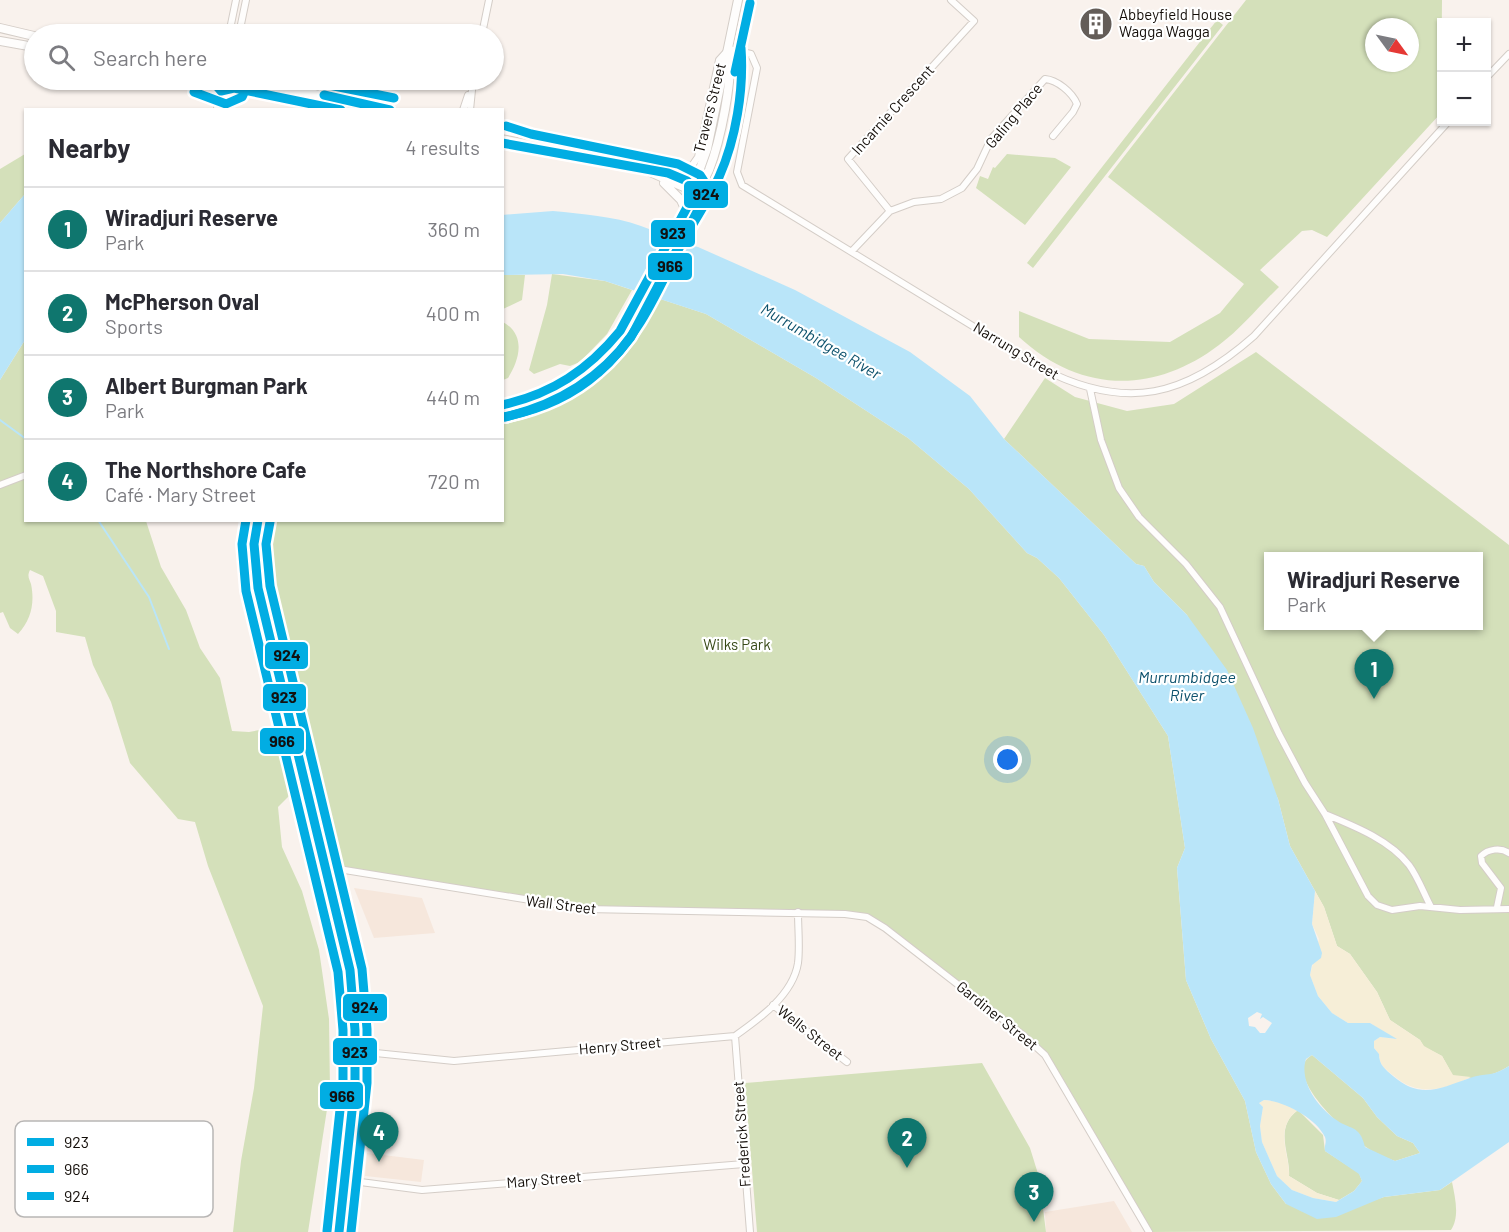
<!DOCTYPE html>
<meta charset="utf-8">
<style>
body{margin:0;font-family:Barlow,sans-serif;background:#f2f2f3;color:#2b2b33}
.controls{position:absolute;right:18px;top:18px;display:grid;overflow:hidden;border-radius:0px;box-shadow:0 2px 4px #0004}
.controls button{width:54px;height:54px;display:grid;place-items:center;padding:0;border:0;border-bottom:2px solid #e1e1e2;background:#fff;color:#2b2b33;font:30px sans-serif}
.compass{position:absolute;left:1365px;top:18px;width:54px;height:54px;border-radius:50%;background:#fff;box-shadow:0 2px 4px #0004;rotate:123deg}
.you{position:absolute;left:1008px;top:760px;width:21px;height:21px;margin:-15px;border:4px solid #fff;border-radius:50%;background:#1a73e8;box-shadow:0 0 0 9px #1a73e833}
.badge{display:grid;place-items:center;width:39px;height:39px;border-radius:50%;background:#0f766e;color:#fff;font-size:20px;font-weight:700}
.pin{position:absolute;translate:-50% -50px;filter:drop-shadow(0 2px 3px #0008)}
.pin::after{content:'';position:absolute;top:32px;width:21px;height:18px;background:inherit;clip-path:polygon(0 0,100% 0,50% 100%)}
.popup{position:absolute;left:1264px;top:552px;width:219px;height:78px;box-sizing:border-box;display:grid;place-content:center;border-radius:0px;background:#fff;filter:drop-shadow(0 2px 4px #0005);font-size:20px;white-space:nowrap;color:#7c7c81}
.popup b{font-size:22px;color:#2b2b33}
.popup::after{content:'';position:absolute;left:50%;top:100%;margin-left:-12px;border:12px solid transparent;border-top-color:#fff}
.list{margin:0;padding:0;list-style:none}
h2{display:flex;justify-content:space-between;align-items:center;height:78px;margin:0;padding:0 24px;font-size:26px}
h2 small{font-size:20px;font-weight:400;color:#7c7c81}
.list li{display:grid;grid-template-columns:39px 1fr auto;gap:18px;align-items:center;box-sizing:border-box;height:84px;padding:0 24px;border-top:2px solid #e1e1e2}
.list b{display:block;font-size:22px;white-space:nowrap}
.list p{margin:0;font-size:20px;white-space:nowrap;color:#7c7c81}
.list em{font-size:20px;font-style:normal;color:#7c7c81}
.icon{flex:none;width:33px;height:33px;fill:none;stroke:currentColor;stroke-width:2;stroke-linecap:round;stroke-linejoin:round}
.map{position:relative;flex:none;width:1509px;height:1232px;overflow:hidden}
.search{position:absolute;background:#fff;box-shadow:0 2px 4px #0004;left:24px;top:24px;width:480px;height:66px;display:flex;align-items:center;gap:15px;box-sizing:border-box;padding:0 21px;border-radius:33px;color:#7c7c81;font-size:22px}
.panel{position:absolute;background:#fff;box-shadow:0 2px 4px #0004;left:24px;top:108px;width:480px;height:414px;border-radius:0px}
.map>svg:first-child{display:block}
.built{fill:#f6e7dc}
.green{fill:#d4e0ba;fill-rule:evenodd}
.sand{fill:#f6eed7}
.water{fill:#b9e5f9;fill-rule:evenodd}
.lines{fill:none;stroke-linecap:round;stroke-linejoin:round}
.stream{stroke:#b9e5f9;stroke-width:2}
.minor-casing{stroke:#d4cdc7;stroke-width:8}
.secondary-casing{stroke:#d4cdc7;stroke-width:10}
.minor{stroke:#fefdfc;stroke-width:6}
.secondary{stroke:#fefdfc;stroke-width:8}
.bus-1-casing{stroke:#fff;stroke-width:14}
.bus-2-casing{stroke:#fff;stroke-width:14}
.bus-3-casing{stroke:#fff;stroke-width:14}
.bus-1{stroke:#01ade3;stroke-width:9}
.bus-2{stroke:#01ade3;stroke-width:9}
.bus-3{stroke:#01ade3;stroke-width:9}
.labels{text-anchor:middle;stroke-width:4.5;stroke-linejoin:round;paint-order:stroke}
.poi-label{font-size:15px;fill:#130d08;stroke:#fff;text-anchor:start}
.street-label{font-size:15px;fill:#130d08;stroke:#fff}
.park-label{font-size:15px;fill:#384a18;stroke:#fff}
.water-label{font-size:16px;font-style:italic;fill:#0c516c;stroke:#fff}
.key{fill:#fff;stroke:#b8b6b5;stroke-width:1.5}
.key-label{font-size:16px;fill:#130d08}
.line-badge{stroke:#fff;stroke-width:2}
.pale-badge-label{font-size:16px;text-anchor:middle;font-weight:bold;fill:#111}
</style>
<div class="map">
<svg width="1509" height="1232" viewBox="0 0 1509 1232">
<rect width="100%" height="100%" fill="#f9f2ed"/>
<!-- built -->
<path class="built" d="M354 888 422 898 435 933 374 938Z
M367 1153 424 1160 421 1182 365 1176Z
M1114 1201 1132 1232H1046L1045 1212Z"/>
<!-- green -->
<path class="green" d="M1246 0H1442L1441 113 1327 237 1312 230 1302 231 1260 270 1279 287C1259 306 1241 329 1219 345 1153 395 1080 393 1019 337V311L1089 339 1170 342 1220 313 1244 284 1108 177ZM1374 27H1410V63H1374Z
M1217 20 1223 25 1033 268 1027 263Z
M25 154V194L0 223V169Z
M1007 154 1055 158 1071 167 1025 225 976 188 980 176 988 179 993 167 995 168Z
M552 274 605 281 632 290 607 334 580 362 570 366 560 364 534 374 529 370 547 305Z
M503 275H525L522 300 503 309Z
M645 294 706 314 816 378 908 438 969 489 1027 553 1037 558 1059 578 1104 635 1168 736 1185 848 1177 868 1186 980 1211 1039 1245 1101 1256 1152 1271 1184 1286 1204 1360 1205 1384 1197 1440 1190 1452 1182C1455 1197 1460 1217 1451 1230L1149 1232 1045 1055 867 917 608 910 326 867 306 786 296 789 278 807 282 847 302 891 319 950 329 1019 330 1090 308 1232H233L241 1161 254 1088 263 1006 208 866 195 822 178 819 130 763 111 702 93 665 85 637 56 632V611L43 576 30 570C27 576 29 578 31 584 35 603 31 620 18 634L10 628 3 612 0 613V380L25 340 26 520 146 521 161 567 186 610 200 648 220 678 232 731 249 732 290 724 258 588V521L502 520 503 405 530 399 593 362Z
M503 322C526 335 520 359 508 378L503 380Z
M1256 352 1509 545V1066C1492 1077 1472 1081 1453 1076L1442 1056 1424 1047 1420 1040 1390 1020 1377 992 1350 954 1337 946 1324 907 1290 846 1278 799 1187 615 1154 582 1144 566 1136 564 1004 439 1045 378 1075 397 1127 411 1174 404ZM1269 556H1479V626H1269Z
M1312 1055 1363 1098 1377 1117 1397 1136 1413 1143 1420 1153 1395 1161C1384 1157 1375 1154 1366 1147 1349 1135 1279 1074 1312 1055Z
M982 1063 1030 1148 1039 1177 1046 1232H757L745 1083Z
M1298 1110 1323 1135 1325 1151 1359 1173 1362 1181 1354 1191 1339 1200 1317 1193 1289 1176C1291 1155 1273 1128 1298 1110Z"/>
<!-- sand -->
<path class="sand" d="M1315 891 1324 907 1337 946 1350 954 1377 992 1390 1020 1420 1040 1424 1046 1442 1056 1453 1075 1471 1077C1445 1090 1418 1097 1394 1076 1385 1069 1379 1065 1379 1054L1374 1048V1041L1380 1037 1395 1039 1370 1023H1348L1332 1013 1318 996 1310 975 1319 939 1312 924Z
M1264 1100 1280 1102 1298 1110C1273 1128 1290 1155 1289 1176L1317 1193 1339 1200 1336 1202 1313 1198 1292 1190 1277 1176 1262 1142 1260 1126 1263 1107 1259 1103Z"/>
<!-- water -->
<path class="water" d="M25 194V340L0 380V223Z
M553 211C582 214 613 216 641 226 661 233 677 243 698 247L795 290 910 352 970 396 1004 439 1136 564 1144 566 1154 582 1187 615 1227 670 1253 728 1278 799 1290 846 1315 891 1312 924 1322 953 1321 958 1312 965 1310 975 1318 996 1332 1013 1348 1023H1370L1397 1039 1380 1037 1374 1041V1048L1379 1054C1379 1065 1385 1069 1393 1076 1421 1100 1440 1088 1470 1078 1487 1072 1490 1078 1509 1066V1142L1440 1190 1384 1197 1336 1217 1317 1219 1286 1204 1271 1184 1256 1152 1245 1101 1211 1039 1186 980 1177 868 1185 848 1168 736 1104 635 1059 578 1037 558 1027 553 969 489 908 438 816 378 706 314 605 281 563 274 503 275 502 215ZM1257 1012 1262 1014 1260 1019 1263 1017 1272 1023 1265 1033H1260L1255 1027 1249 1026 1248 1018ZM1312 1055 1363 1098 1377 1117 1397 1136 1413 1143 1420 1153 1395 1161 1365 1147C1360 1124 1349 1130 1335 1119 1317 1106 1299 1081 1306 1059ZM1264 1100C1284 1101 1316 1118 1325 1137 1327 1143 1324 1145 1325 1151L1359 1174 1362 1181 1354 1191 1336 1202 1313 1198 1292 1190 1277 1176 1262 1142 1260 1126 1263 1107 1259 1103Z"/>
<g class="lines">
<!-- stream -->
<path class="stream" d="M0 420 26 439
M98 520 149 597 169 649"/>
<!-- minor casing -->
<g class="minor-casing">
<path id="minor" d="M229 34 236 0
M239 34 246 0
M482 34 489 0
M1486 78 1509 54
M217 110 218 89
M222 110 229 91
M463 110 468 95
M470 110 473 80
M502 131 691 167 698 157 719 60 729 49 751 54 757 68 737 172 742 185 1043 369C1127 412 1186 396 1254 336L1448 122
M890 211 848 159 974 21 951 0
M852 251 890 211 914 202 941 199 962 188 977 169 991 139 1045 79C1057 80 1072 92 1077 104L1073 112 1053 136
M1090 389 1101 440 1119 488 1139 517 1186 564 1220 607 1279 734 1305 783 1325 814 1368 896 1377 905 1392 910 1420 906 1460 910 1509 909
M0 485 26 475
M1325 814C1354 826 1390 840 1409 865 1418 877 1424 894 1431 907
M326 867 586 909 845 914 867 917 885 928 1023 1035 1045 1055 1149 1232
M1497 907 1501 888 1482 863 1481 856C1488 849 1501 847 1509 853
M773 1005 847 1062
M735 1036 750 1232
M356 1051 454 1061 735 1036C759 1019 793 995 798 963 800 947 798 929 798 912
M345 1180 422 1190 744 1164"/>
</g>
<!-- secondary casing -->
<g class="secondary-casing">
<path id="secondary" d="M0 28 34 36
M0 41 34 47
M196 80 215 84
M214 80 218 89 225 92 234 88 237 80
M247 80 392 110
M234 88 343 110
M502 143 528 146 648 171C664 171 686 176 697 189
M648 171 688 189H697
M664 183 681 200 686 211
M697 189V177L707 149 738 0
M502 405C536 399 566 386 592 363 631 328 655 267 680 221 689 205 703 184 709 170 720 142 734 77 729 49
M258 520 254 544 258 588 350 970 355 1030V1083L339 1232"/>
</g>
<!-- minor -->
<use href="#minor" class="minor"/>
<!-- secondary -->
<use href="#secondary" class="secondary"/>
<!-- bus-1 casing -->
<g class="bus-1-casing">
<path id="bus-1" d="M196 80 215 84 221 91 234 88 341 110
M324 95 390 110
M502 143 668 173 687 181 697 189 620 331C588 370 552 394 502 405
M258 520 254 544 258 588 350 970 355 1030V1083L339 1232"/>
</g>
<!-- bus-2 casing -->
<g class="bus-2-casing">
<path id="bus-2" d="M735 72 750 3
M194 92 226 104 242 97 248 84
M504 417C539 410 571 397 598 373 635 342 656 295 677 252 690 227 707 203 719 177 736 139 744 89 741 48
M246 520 242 544 246 591 338 972 343 1030V1082L327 1231"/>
</g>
<!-- bus-3 casing -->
<g class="bus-3-casing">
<path id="bus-3" d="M304 80 394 98
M505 417C556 405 599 380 631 337L709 189 700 175 678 164 531 134 506 126
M270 522 266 544 270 586 362 969 367 1029V1083L351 1232"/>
</g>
<!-- bus-1 -->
<use href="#bus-1" class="bus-1"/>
<!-- bus-2 -->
<use href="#bus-2" class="bus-2"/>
<!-- bus-3 -->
<use href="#bus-3" class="bus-3"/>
</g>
<!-- icons -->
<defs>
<g id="building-disc" transform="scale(1.725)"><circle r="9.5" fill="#645d58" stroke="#fff"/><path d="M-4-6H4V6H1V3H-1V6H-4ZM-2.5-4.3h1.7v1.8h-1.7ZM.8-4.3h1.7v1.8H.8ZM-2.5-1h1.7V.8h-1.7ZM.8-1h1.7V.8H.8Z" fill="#fff"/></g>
</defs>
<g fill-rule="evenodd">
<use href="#building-disc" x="1096" y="24"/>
</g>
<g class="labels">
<!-- poi labels -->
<g class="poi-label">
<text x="1119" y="20">Abbeyfield House<tspan x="1119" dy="17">Wagga Wagga</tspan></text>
</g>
<!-- street labels -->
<g class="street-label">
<text transform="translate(710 108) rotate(-76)" y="5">Travers Street</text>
<text transform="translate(893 110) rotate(-48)" y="5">Incarnie Crescent</text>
<text transform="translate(1014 116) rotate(-50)" y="5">Galing Place</text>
<text transform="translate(1016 351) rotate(31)" y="5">Narrung Street</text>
<text transform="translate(561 905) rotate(7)" y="5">Wall Street</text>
<text transform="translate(997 1016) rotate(39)" y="5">Gardiner Street</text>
<text transform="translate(810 1033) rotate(38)" y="5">Wells Street</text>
<text transform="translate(620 1046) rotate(-5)" y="5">Henry Street</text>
<text transform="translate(742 1134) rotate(-94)" y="5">Frederick Street</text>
<text transform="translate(544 1180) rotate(-5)" y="5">Mary Street</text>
</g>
<!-- park labels -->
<g class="park-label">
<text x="737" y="650">Wilks Park</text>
</g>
<!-- water labels -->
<g class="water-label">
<text transform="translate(821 341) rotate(30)" y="6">Murrumbidgee River</text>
<text x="1187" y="683">Murrumbidgee<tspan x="1187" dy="18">River</tspan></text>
</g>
</g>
<!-- legend -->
<rect x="15" y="1121" width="198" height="96" rx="9" class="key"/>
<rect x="27" y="1138" width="27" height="8" fill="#01ade3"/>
<rect x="27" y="1165" width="27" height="8" fill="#01ade3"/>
<rect x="27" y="1192" width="27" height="8" fill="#01ade3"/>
<g class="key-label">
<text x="64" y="1148">923</text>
<text x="64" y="1175">966</text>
<text x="64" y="1202">924</text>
</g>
<g class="line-badge">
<rect x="683" y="180" width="46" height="29" rx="6" fill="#01ade3"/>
<rect x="650" y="219" width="46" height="29" rx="6" fill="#01ade3"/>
<rect x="647" y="252" width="46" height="29" rx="6" fill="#01ade3"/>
<rect x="264" y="641" width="45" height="29" rx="6" fill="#01ade3"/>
<rect x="262" y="683" width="45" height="29" rx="6" fill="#01ade3"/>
<rect x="259" y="727" width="46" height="28" rx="6" fill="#01ade3"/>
<rect x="342" y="993" width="46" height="29" rx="6" fill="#01ade3"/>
<rect x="332" y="1037" width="46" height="29" rx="6" fill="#01ade3"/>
<rect x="319" y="1081" width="45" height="29" rx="6" fill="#01ade3"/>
</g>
<g class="pale-badge-label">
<text x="706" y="200">924</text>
<text x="673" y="239">923</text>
<text x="670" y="272">966</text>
<text x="287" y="661">924</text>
<text x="284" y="703">923</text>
<text x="282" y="747">966</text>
<text x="365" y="1013">924</text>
<text x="355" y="1058">923</text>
<text x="342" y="1102">966</text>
</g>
</svg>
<div class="controls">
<button>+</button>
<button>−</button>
</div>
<svg class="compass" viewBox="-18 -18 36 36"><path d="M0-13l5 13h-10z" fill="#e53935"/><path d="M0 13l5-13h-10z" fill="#7c7c81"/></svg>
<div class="you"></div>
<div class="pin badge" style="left:1374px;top:699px">1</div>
<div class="popup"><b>Wiradjuri Reserve</b>Park</div>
<div class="pin badge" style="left:907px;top:1168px">2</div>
<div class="pin badge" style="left:1034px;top:1222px">3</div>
<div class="pin badge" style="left:379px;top:1162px">4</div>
<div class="search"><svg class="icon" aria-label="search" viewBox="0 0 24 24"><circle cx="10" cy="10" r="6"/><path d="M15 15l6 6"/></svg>Search here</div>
<section class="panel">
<h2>Nearby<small>4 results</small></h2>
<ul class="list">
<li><span class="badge">1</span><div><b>Wiradjuri Reserve</b><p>Park</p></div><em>360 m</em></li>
<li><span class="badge">2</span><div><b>McPherson Oval</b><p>Sports</p></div><em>400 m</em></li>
<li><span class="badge">3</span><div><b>Albert Burgman Park</b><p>Park</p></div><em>440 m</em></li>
<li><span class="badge">4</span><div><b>The Northshore Cafe</b><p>Café · Mary Street</p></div><em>720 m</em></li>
</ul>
</section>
</div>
